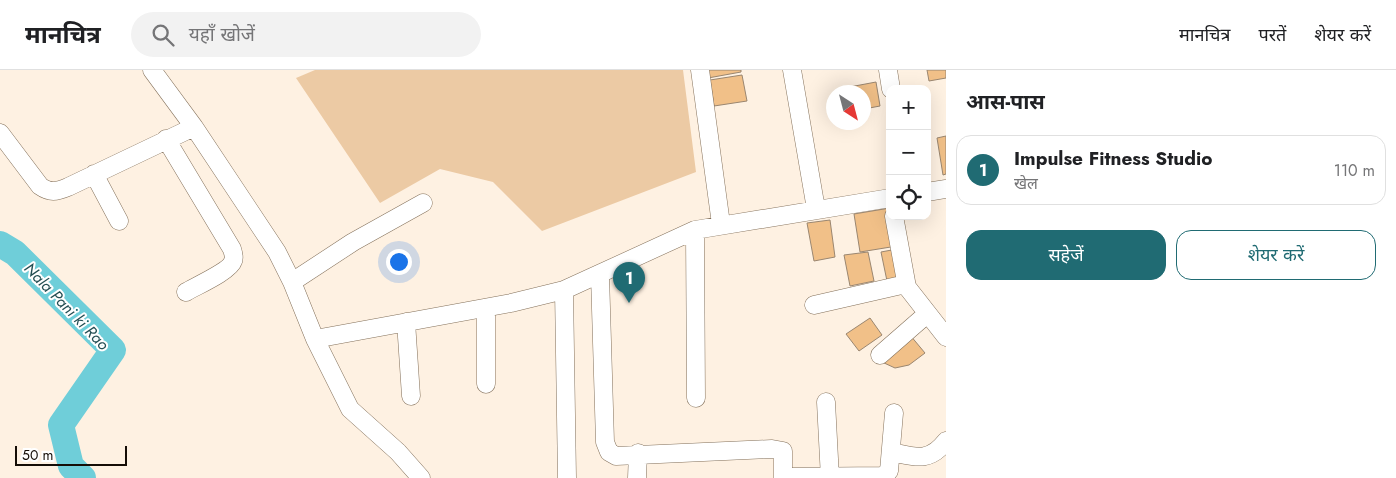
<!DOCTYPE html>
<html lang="hi">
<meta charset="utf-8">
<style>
body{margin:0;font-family:Jost,"Noto Sans Devanagari",sans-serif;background:#f2f2f2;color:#202124}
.controls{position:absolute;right:15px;top:15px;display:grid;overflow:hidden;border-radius:10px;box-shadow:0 5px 20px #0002}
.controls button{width:45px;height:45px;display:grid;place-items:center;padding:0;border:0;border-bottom:1px solid #e0e0e0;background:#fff;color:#202124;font:25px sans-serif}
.compass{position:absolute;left:826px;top:15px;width:45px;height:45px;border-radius:50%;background:#fff;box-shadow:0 5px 20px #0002;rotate:144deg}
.scale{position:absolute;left:15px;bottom:12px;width:112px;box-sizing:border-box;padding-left:5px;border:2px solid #150d06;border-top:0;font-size:14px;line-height:18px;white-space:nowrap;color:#150d06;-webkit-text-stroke:4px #fff;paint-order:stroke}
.you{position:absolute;left:398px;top:191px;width:18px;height:18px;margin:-12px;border:4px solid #fff;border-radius:50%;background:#1a73e8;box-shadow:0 0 0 8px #1a73e833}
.badge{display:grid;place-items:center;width:32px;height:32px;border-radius:50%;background:#206b73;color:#fff;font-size:16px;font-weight:700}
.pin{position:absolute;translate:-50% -41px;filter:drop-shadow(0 1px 2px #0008)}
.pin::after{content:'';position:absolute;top:26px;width:18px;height:15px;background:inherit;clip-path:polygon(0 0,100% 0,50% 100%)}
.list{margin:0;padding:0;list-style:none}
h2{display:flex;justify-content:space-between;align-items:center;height:65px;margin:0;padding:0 20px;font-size:21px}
h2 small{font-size:16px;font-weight:400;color:#757577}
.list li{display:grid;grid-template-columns:32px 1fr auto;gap:15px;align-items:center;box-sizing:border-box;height:70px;margin:0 10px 10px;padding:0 10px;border:1px solid #e0e0e0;border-radius:15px}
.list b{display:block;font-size:19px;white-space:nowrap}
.list p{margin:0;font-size:16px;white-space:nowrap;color:#757577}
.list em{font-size:16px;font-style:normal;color:#757577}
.actions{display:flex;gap:10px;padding:15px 20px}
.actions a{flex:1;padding:11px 0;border:1px solid #206b73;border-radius:15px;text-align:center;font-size:18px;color:#206b73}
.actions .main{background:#206b73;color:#fff}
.icon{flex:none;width:28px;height:28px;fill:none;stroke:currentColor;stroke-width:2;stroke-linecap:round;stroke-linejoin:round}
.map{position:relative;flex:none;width:946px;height:408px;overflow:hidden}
header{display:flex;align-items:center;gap:30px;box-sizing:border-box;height:70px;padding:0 25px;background:#fff;border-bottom:1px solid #e0e0e0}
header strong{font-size:24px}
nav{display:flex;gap:28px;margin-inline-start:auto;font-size:18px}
.search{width:350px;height:45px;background:#f2f2f2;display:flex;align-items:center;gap:12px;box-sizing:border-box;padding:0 18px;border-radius:28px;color:#757577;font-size:19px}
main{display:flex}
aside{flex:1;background:#fff}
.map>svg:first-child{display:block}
.green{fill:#eccaa4}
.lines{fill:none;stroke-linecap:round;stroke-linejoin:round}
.river{stroke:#6fced9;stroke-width:26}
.building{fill:#f1c088;stroke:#9a8670}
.minor-casing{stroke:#84715b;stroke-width:19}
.minor{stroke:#fff;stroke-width:18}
.labels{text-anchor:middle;stroke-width:4;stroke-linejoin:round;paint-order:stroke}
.water-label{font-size:16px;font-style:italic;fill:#234e53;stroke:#fff}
</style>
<header>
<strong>मानचित्र</strong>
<div class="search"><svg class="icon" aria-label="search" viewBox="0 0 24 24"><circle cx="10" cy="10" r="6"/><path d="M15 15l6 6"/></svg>यहाँ खोजें</div>
<nav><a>मानचित्र</a><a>परतें</a><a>शेयर करें</a></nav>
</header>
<main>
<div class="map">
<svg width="946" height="408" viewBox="0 0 946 408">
<rect width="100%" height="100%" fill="#fef1e2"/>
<!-- green -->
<path class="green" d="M315 0H683L696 102 542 161 493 112 440 99 380 133 296 8Z"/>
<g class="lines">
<!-- river -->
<path class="river" d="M0 174 15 183 113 280 61 355 71 396 83 408"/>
</g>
<!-- building -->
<path class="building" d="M707 0H741V2L708 8Z
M927 0H946V8L929 11Z
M742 5 747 31 714 36 710 10Z
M876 12 880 36 864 39V22H839V19Z
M946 66V104L943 105 937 68Z
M890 138 897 176 860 182 854 144Z
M830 150 835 187 814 191 807 153Z
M897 179 903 208 887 211 881 182Z
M868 182 874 211 850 216 844 185Z
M870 248 882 265 859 281 846 264Z
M910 265 925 283 909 295 895 298 882 292Z"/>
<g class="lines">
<!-- minor casing -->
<g class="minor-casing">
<path id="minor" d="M152 0 194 57 277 182 292 212 315 269 350 339 398 382 421 408
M700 0 721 154
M792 0 816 139
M888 0 891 19
M0 63 40 116C50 123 56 122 68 117L194 57
M166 69 232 179C233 183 235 187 233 191 230 201 196 216 186 222
M94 104 119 151
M927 122 946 119
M894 146 907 217 946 267
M695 160 696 328
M600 205 605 372 609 382 616 386 772 379 783 381V407L883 406 889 401 894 343
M292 212 353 172 423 133
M564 220 567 408
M814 235 906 214
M406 252 411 326
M315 269 511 233 564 220 695 160 890 128
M880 285 927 244
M486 314V238
M826 332 830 408
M892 382C915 387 929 393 946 371
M637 408 638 383"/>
</g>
<!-- minor -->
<use href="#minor" class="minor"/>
</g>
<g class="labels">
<!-- water labels -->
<g class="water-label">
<text transform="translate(67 236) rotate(46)" y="6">Nala Pani ki Rao</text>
</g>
</g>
</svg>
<div class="controls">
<button>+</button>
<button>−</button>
<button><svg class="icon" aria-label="locate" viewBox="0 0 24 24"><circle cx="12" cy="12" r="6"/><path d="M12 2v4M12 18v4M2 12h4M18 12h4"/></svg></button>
</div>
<svg class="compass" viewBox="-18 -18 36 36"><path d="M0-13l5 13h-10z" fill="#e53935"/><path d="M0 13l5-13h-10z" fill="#757577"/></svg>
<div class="scale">50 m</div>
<div class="you"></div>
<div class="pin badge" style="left:629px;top:233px">1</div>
</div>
<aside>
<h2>आस-पास<small></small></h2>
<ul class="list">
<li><span class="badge">1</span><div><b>Impulse Fitness Studio</b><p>खेल</p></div><em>110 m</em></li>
</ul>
<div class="actions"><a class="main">सहेजें</a><a>शेयर करें</a></div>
</aside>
</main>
